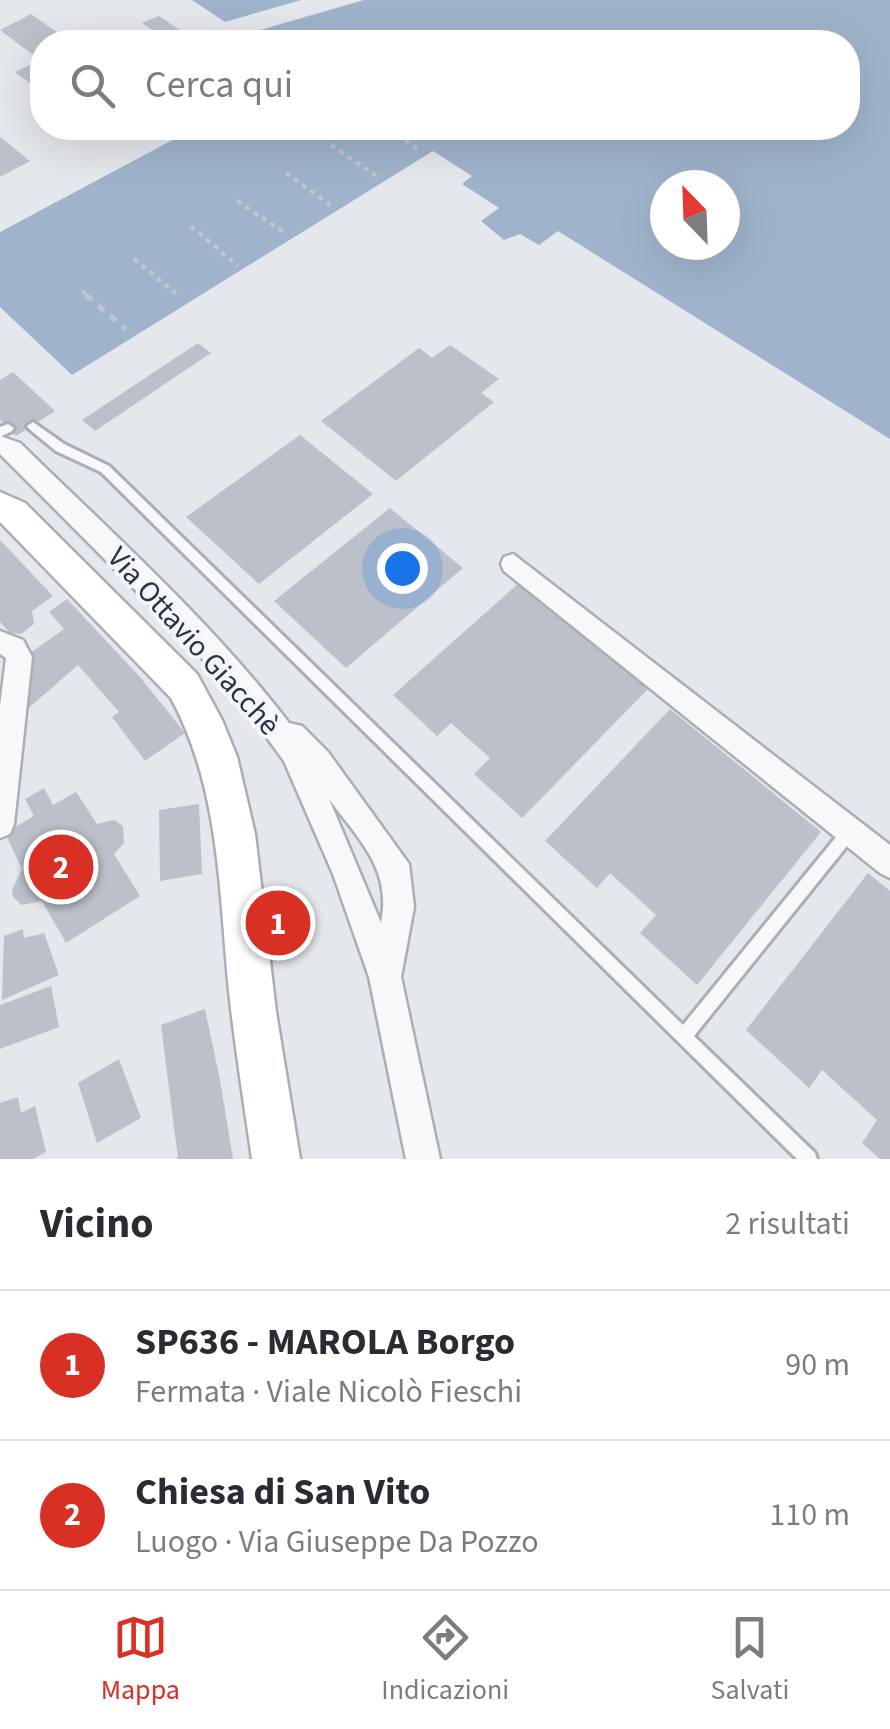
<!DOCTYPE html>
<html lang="it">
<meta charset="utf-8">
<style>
body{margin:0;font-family:"Source Sans 3",sans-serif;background:#f2f2f3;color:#2b2b33}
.compass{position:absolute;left:650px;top:170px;width:90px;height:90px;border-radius:50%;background:#fff;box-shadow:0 10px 40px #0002;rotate:337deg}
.you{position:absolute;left:402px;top:568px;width:35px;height:35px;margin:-25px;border:8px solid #fff;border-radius:50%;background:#1a73e8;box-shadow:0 0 0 15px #1a73e833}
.badge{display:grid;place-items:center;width:65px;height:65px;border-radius:50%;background:#d93025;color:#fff;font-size:32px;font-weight:700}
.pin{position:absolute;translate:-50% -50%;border:5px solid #fff;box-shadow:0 2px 10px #0006}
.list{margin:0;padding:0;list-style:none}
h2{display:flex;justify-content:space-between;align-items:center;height:130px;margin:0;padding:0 40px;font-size:42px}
h2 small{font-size:32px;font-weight:400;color:#7c7c81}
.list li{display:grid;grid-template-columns:65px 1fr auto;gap:30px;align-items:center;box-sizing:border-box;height:150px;padding:0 40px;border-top:2px solid #e1e1e2}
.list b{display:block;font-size:38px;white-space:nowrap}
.list p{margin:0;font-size:32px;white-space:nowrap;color:#7c7c81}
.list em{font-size:32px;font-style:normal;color:#7c7c81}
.icon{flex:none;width:55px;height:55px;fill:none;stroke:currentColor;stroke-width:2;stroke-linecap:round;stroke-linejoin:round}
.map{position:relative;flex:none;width:890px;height:1159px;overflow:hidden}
.search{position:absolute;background:#fff;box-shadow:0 10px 40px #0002;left:30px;right:30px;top:30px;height:110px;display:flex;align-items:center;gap:25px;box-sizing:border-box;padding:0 35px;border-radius:40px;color:#7c7c81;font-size:38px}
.sheet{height:430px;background:#fff}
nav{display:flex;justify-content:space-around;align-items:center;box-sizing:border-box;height:140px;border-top:2px solid #e1e1e2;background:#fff;font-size:28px;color:#7c7c81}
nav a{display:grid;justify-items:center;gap:5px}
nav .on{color:#d93025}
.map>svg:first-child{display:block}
.water{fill:#9fb4cc;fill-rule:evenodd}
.building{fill:#bbc0ca}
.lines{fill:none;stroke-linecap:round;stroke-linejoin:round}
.lane-casing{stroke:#a9aeb7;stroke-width:6}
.street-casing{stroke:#a9aeb7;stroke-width:5}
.secondary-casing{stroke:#a9aeb7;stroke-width:5}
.path-far1{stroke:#c2c5cb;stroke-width:4;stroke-dasharray:5 5;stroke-linecap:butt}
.path{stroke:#c2c5cb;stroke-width:5;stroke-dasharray:8 8;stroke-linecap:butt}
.lane{fill:#f7f8fa;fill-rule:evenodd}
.street{fill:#f7f8fa;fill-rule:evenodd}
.secondary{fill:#fff;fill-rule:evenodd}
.labels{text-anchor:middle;stroke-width:8;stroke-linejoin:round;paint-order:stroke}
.street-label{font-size:30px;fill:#2b3445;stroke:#f4f6f9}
</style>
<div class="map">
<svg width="890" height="1159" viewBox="0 0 890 1159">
<rect width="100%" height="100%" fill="#e4e7ec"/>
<!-- water -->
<path class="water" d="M192 0H301L225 22Z
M364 0H890V439L558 231 539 245 520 234 504 240 481 221 499 208 462 184 472 176 433 151 72 375 0 307V232L195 128H848V42H259L246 34ZM665 185H725V245H665Z"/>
<!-- building -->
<path class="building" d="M31 14 71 42H42V85L37 88 15 72 40 60 0 30Z
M159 16 198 42H169L142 23Z
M0 137 30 161 0 177Z
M198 343 211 353 95 431 82 420Z
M450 345 499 379 481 393 494 402 396 481 321 421 419 348 432 358Z
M13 372 55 411 16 436 0 420V380Z
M300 435 373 494 259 584 186 517Z
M390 508 463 568 346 668 274 601Z
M0 540 53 596 32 611 34 624 21 634 10 633 0 622Z
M519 583 649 688 522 818 474 774 490 758 451 723 437 736 393 695Z
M67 599 140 677 185 733 145 761 112 717 119 712 78 665 24 712 26 656 64 629 49 612Z
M670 709 821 832 697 985 640 933 656 915 610 873 597 888 545 841Z
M44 788 53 805 76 792 97 824 114 820 123 826 124 843 114 854 140 896 66 943 42 901 22 905 13 897 12 890 22 869 5 833 34 816 25 799Z
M199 804 202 874 160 881 159 810Z
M868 873 890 891V1159H880L862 1143 877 1120 822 1070 809 1088 746 1030Z
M23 929 24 938 44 933 59 975 2 1000 4 936Z
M51 986 59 1027 0 1049V1005Z
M205 1009 220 1080 233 1159H178L161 1025Z
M119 1059 141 1118 97 1143 78 1083Z
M18 1097 21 1113 35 1106 46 1152 33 1159H0V1103Z"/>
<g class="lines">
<!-- lane casing -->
<g class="lane-casing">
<path id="lane" d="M33 422 64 444 109 466 683 1025 845 826 850 824 855 826 857 831 855 836 694 1036 815 1153 817 1159H797L101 472 56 451 29 429 27 426Z
M8 424 14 428 12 431 0 437V427Z"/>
</g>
<!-- street casing -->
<g class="street-casing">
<path id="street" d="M0 436 20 443C112 533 211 621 289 723L302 726 328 752 409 864 414 907 401 977 440 1159H406L369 977 333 874 284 761 238 698 193 648 0 454ZM329 799C359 840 392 869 381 923Z
M513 554 890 845V878L880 873 504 571 501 564 504 557Z
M0 631 23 640 32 657 14 824 10 834 0 838V706L6 658 0 654Z"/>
</g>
<!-- secondary casing -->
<g class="secondary-casing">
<path id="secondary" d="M0 492 25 503 197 674 222 720 237 757 255 834 276 1012 300 1159H252C244 1103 235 1047 229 991 219 890 220 789 171 698L0 522Z"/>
</g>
<!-- path-far1 -->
<path class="path-far1" d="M389 128 422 152
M331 145 378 177
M286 173 332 206
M237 201 285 233
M191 226 238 266
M134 259 180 297
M82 291 89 297"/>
<!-- path -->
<path class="path" d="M86 295 126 329"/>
<!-- lane -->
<use href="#lane" class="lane"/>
<!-- street -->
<use href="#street" class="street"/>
<!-- secondary -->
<use href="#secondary" class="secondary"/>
</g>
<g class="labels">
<!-- street labels -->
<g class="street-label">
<text transform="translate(194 641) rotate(48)" y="10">Via Ottavio Giacchè</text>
</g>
</g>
</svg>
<svg class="compass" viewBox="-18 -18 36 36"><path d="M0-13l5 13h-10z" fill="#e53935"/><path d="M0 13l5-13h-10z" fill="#7c7c81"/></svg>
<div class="you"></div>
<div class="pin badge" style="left:278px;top:923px">1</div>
<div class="pin badge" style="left:61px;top:867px">2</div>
<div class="search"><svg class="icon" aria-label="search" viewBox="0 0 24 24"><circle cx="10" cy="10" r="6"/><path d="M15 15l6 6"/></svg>Cerca qui</div>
</div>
<section class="sheet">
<h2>Vicino<small>2 risultati</small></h2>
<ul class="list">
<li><span class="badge">1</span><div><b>SP636 - MAROLA Borgo</b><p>Fermata · Viale Nicolò Fieschi</p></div><em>90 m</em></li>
<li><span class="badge">2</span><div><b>Chiesa di San Vito</b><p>Luogo · Via Giuseppe Da Pozzo</p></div><em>110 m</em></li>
</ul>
</section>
<nav>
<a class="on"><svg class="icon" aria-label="map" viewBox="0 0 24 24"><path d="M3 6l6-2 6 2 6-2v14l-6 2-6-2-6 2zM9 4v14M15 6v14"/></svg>Mappa</a>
<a><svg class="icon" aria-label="directions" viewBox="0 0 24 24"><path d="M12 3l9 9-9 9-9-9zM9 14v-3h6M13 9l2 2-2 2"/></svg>Indicazioni</a>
<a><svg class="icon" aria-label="saved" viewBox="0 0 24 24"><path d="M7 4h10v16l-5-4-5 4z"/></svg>Salvati</a>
</nav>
